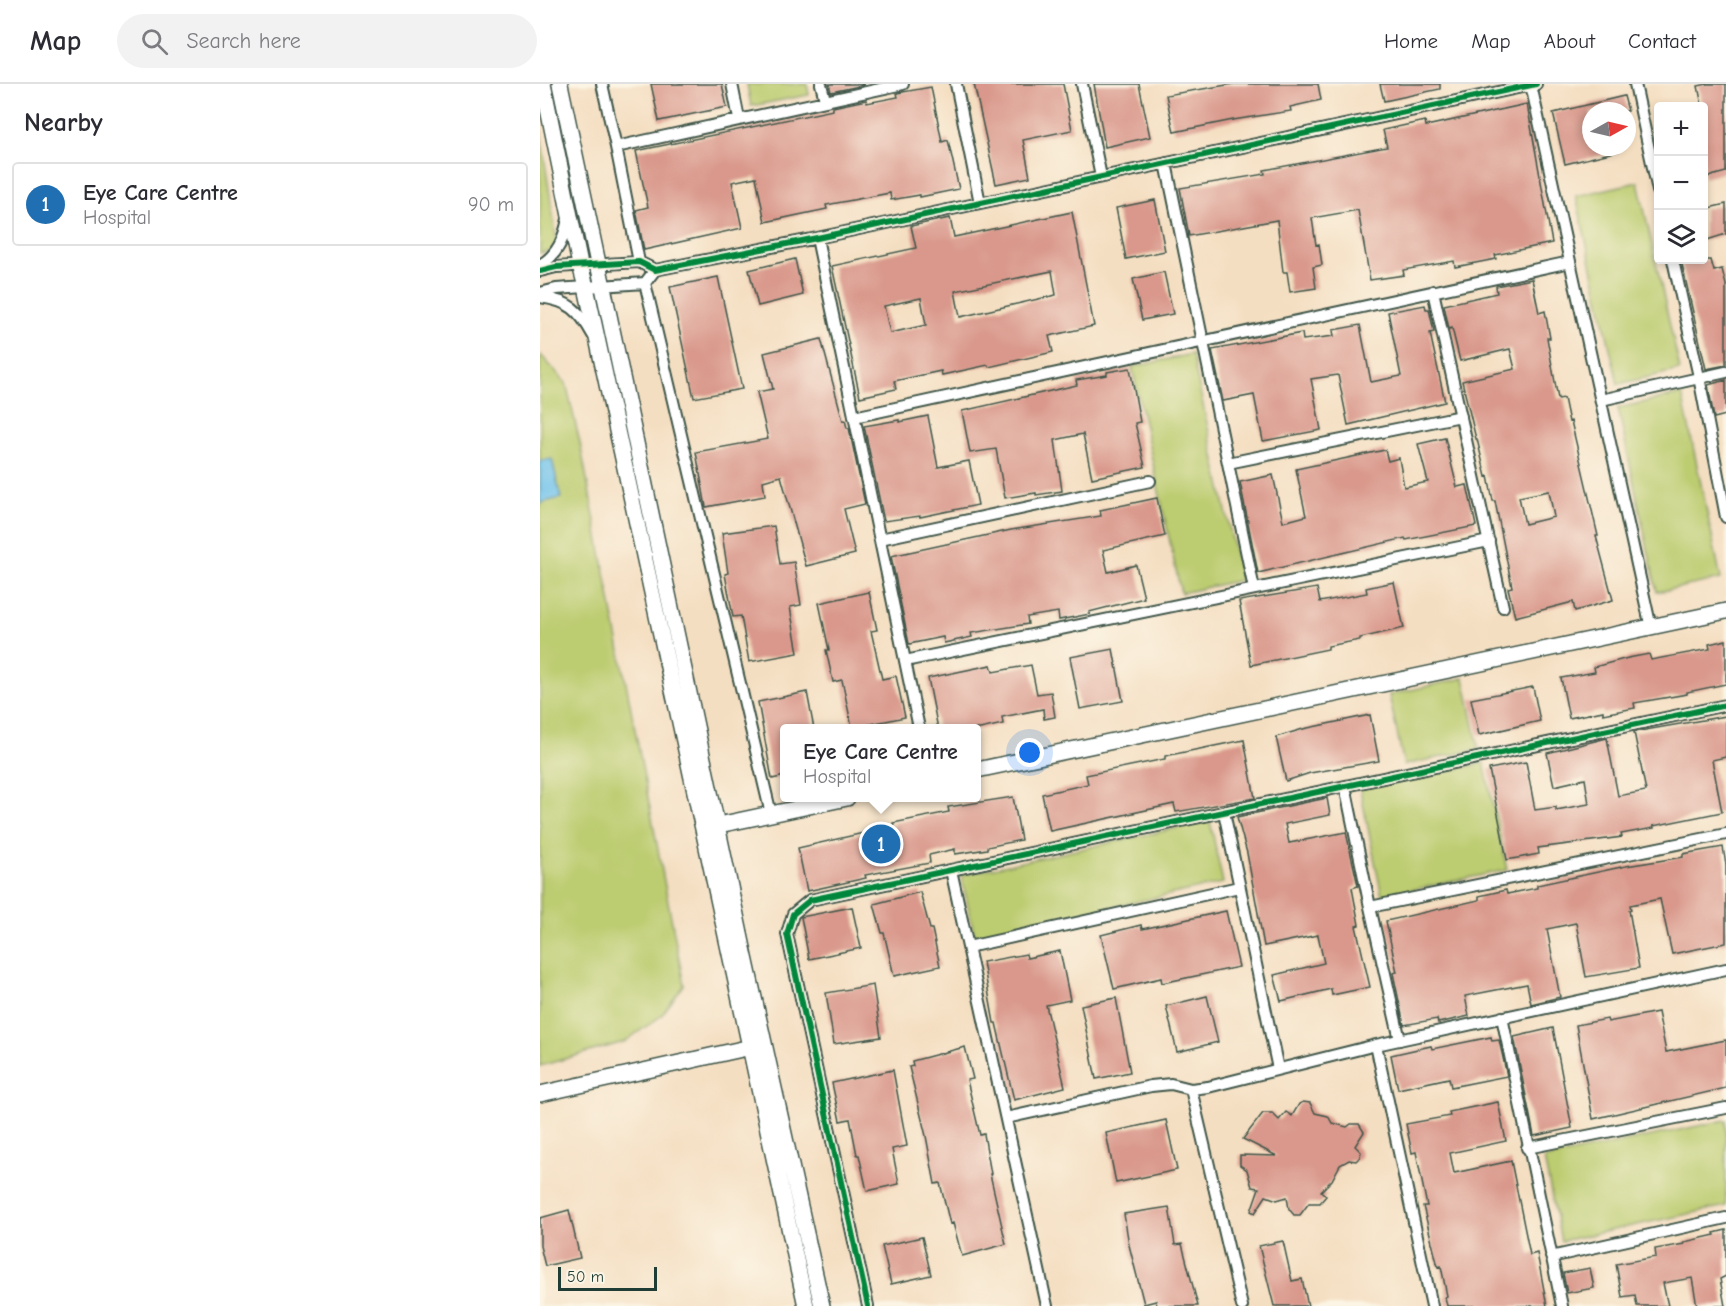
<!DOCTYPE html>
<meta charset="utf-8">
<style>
body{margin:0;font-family:"Comic Neue",sans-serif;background:#f2f2f3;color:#2b2b33}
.controls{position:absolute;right:18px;top:18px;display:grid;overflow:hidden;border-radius:6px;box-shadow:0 3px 9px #0003}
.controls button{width:54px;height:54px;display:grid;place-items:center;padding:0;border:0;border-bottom:2px solid #e1e1e2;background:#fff;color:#2b2b33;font:30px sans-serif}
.compass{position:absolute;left:1042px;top:18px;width:54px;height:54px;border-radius:50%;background:#fff;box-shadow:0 3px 9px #0003;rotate:82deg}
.scale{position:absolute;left:18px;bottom:15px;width:99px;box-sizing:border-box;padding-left:6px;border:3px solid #1f3d34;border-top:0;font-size:16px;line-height:21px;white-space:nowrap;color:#1f3d34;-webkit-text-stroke:4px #fcf5e5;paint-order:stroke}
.you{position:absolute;left:490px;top:669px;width:21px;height:21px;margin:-15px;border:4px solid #fff;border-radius:50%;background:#1a73e8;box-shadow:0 0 0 9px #1a73e833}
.badge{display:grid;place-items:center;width:39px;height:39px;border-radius:50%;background:#1f6fb2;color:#fff;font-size:20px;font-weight:700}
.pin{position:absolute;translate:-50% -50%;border:3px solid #fff;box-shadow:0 2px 6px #0006}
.popup{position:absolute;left:240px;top:640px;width:201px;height:78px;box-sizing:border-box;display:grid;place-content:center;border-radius:6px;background:#fff;filter:drop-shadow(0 2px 4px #0005);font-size:20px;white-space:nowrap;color:#7c7c81}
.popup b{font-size:22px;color:#2b2b33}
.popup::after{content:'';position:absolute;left:50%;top:100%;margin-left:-12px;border:12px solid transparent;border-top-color:#fff}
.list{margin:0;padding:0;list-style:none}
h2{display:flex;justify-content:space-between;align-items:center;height:78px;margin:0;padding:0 24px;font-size:26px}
h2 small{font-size:20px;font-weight:400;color:#7c7c81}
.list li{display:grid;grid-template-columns:39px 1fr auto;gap:18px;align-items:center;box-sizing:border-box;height:84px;margin:0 12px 12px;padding:0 12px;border:2px solid #e1e1e2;border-radius:6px}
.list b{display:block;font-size:22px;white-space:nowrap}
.list p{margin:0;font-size:20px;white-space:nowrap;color:#7c7c81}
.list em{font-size:20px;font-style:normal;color:#7c7c81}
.icon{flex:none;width:33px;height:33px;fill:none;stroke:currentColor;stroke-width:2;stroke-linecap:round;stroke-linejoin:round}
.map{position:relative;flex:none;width:1186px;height:1222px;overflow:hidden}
header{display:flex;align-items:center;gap:36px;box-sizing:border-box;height:84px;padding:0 30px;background:#fff;border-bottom:2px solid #e1e1e2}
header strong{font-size:28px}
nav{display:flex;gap:33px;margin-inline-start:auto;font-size:21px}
.search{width:420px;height:54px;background:#f2f2f3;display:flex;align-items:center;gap:15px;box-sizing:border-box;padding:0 21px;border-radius:33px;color:#7c7c81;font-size:22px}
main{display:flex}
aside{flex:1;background:#fff}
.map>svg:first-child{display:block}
.green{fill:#bccc6f;stroke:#6e8452;stroke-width:1.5}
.water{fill:#70c3ec;stroke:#488090;stroke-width:1.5}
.building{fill:#d9988b;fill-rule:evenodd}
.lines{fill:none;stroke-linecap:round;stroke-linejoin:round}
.street-casing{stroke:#3f5549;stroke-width:14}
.secondary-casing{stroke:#3f5549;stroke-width:18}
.street{stroke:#fff;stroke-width:10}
.secondary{stroke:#fff;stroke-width:15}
.cycleway-casing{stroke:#fcf5e5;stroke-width:10}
.cycleway{stroke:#00873e;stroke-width:6}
</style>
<header>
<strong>Map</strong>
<div class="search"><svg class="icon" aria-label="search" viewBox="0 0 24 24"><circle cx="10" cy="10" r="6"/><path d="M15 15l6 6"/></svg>Search here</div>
<nav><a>Home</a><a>Map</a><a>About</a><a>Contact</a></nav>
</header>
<main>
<aside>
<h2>Nearby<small></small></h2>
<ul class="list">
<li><span class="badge">1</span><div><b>Eye Care Centre</b><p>Hospital</p></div><em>90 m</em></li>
</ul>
</aside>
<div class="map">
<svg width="1186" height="1222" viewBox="0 0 1186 1222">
<rect width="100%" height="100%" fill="#fcf5e5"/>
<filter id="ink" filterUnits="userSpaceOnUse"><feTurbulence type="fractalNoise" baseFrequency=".0167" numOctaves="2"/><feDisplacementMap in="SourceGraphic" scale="12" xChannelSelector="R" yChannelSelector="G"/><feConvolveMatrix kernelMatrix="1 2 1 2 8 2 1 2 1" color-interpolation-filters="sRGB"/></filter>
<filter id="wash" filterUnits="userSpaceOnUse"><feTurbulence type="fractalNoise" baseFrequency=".008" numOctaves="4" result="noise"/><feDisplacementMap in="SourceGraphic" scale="24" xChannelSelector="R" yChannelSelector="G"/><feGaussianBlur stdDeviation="1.35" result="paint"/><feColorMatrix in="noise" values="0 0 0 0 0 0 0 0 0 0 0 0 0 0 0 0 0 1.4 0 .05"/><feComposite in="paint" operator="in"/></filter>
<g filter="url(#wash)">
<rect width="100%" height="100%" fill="#f4dec1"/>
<!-- green -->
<path class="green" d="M207 0H267L269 11 211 22Z
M0 45 18 165 0 169Z
M1098 98 1140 286 1078 300 1036 112Z
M0 270 26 299 40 359 144 901 121 932 84 958 0 982Z
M652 270 701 496 641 509 592 283Z
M1142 310 1181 495 1117 508 1078 324Z
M924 594 939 665 864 681 849 611Z
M944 679 967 786 842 812 820 705Z
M670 737 683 799 435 853 421 791Z
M1186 1036V1122L1021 1157 1004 1075Z"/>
<!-- water -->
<path class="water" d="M12 375 21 414 0 419V377Z"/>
<g id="blocks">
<!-- building -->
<path class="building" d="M111 0H182L187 23 119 37Z
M289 0H324V1L291 8Z
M434 0H523L532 46 483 56 490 93 456 100Z
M554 0H599L610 53 565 63Z
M693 0H778L781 16 750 23 751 27 693 36 634 48 626 11Z
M840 0H900V5L844 17Z
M1167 0H1186V88L1164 94V41H1166L1158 2Z
M391 3 402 58 408 56 419 105 380 113V111L351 116 350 109 286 121 287 125 225 138 216 93 192 98 202 144 104 166 96 126 108 123 96 67 293 26V23L326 16 327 19 358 13 357 9Z
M1084 12 1088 27H1051V63H1079V67L1025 80 1013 29Z
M987 20 1012 159 955 171 956 175 915 183 914 177 863 186 864 191 830 196 818 126 772 134 776 161 779 160 782 181 773 183 776 204 750 208 747 188H743L737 136 649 152 640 104 725 90 724 86 847 63 843 46 885 37 886 42Z
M615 116 625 167 586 175 576 124Z
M1186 120V150L1164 157V125Z
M532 128 554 242 509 252 513 268 449 283 448 281 402 291 401 287 354 297 356 305 320 313 292 182 376 164 371 142 410 134 414 153ZM512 187 516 211 420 233 415 207ZM381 214 386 241 350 249 344 222Z
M255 175 263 211 218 222 209 186Z
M1141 176H1171L1174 187 1182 185 1186 201V281L1166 285Z
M624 188 633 230 602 236 593 195Z
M178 193 202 305 154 314 130 203Z
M992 195 999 229 1005 227 1010 254H1007L1018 315 1024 314 1029 338 1031 337 1058 452H1056L1073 516 1035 527 1033 518 975 533 968 504 972 503 955 417H953L948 392 946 393 937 355H936L922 297 975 285 970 265 920 277 912 244 909 245 904 221 957 209 956 202ZM1009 407 1014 433 985 440 979 413Z
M885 221 886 225H889L894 248 890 249 905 318 808 341 798 291 771 295 781 346 723 357 714 311 683 317 672 266 762 249 763 256 794 252 793 246 820 241 831 298 861 292 848 228Z
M281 255 303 337 305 336 307 344H309L325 420 304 425 315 470 266 482 241 392 223 397 225 412 166 423 156 368 228 355 217 308 233 305 224 269Z
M590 284 600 338 595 339 605 383 552 394 543 350 515 356 522 407 496 411V409L465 414 456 365 430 369 422 327 537 301 536 296 567 291V288Z
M1186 296V331L1174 334 1168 301Z
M388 332 398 383 429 377 438 421 380 433V432L344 437 324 342 359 336V338Z
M905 354 917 403 927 401 936 442 866 456 865 454 718 489 700 398 733 391 743 438 766 432 756 385 845 366 848 377 859 374 864 403 888 398 878 360Z
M617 414 625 452 563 466 568 488 596 481 604 514 549 528 550 530 519 536 518 528 487 533 488 540 431 549 432 553 404 559 403 553 369 560 351 472 471 446 561 432 560 426Z
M234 442 240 480 254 478 261 521 250 523 258 569 209 578 201 532 193 533 185 490 188 489 182 449Z
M854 498 864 544 820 554V556L788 562V565L711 581 699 517 777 504 780 518 827 509 826 504Z
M329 508 337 546 331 547 342 595 356 592 365 633 312 644 302 596 293 598 286 566H289L279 519Z
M1186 556V600L1147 608V610L1094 619 1095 624 1063 630V627L1029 634 1021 594 1055 588 1054 583 1088 574 1109 570 1111 576 1170 565 1169 560Z
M573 565 583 617 540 625 530 573Z
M451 581 453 588 491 581 497 610 511 608 515 633 504 635 503 625 462 633 463 640 440 645H398L388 594Z
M993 603 1000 637 939 651 931 615Z
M267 608 274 645H245V692L232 695 218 618Z
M830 631 839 677 770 689 746 697 736 653 763 645Z
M1186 632V673L1172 676 1182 728 1113 742 1114 744 1081 750 1082 753 998 764 999 770 967 776 949 685 986 678 995 726 1016 723V726L1049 720 1045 695 1014 702 1007 669 1067 654 1078 712 1106 707 1094 648Z
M704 656 715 714 636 728 634 720 510 747 502 710 548 700 546 691 625 675V672Z
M473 713 481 756 447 763V765L415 770V765L389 771 390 779 325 791 326 794 267 807 258 764 354 742 353 739 409 728 408 723Z
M787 714 790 731 745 740 749 759 806 748 818 802 812 804 819 841 816 842 830 903 792 911 791 905 741 917 734 891 784 879 778 851 724 862 707 769 697 733Z
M1183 763 1186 781V859L1132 870 1120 815 1090 821 1091 826H1089L1099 884 1046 893 1036 839 1007 845 1020 913 991 920 987 900 925 912 929 932 898 939 897 935 864 941 853 889 857 888 846 837 939 816V812L966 806 967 810 997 804V801L1086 782 1143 773V770Z
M380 808 390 845H392L400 882 354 892 344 849H342L334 820Z
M312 823 321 864 269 875 261 833Z
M686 827 699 883 622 899 621 894 574 905 561 851 601 841 602 845Z
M520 867 530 916 506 921 525 1003 474 1016 456 939H454L443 878 486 870 487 874Z
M333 901 341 953 294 960 286 909Z
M667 912 678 958 637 968 626 922Z
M576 914 590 988 556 995 541 921Z
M1118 928 1126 968 1186 956V1004L1053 1035 1036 941 1067 935 1068 938Z
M1013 944 1032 1044 994 1052 974 953Z
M951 953 952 957 959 956 967 992 911 1003 909 994 858 1005 851 971 891 962 892 965Z
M425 963 433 995 427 996 440 1051 444 1050 451 1090H450L466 1160 422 1172 413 1139 410 1140 400 1099 395 1100 386 1052 369 983 373 982 372 977Z
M353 986 367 1062 352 1065 359 1100 327 1107 319 1071H317L310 1035 300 1037 292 999Z
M763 1018 770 1019 775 1029 788 1032 792 1039 807 1043 811 1040H819L824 1048 815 1062 821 1068 820 1073 816 1077 809 1076 800 1081 792 1096 781 1107 786 1112 780 1119H769L760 1131H754L749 1125 747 1113 737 1116 726 1112 715 1129 711 1127 719 1104 712 1103 707 1086 700 1081V1071L737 1072 703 1055 723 1029H732L739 1036 746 1028 752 1032 759 1020Z
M958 1018 966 1057 910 1069 914 1089 971 1077 990 1171 997 1169 1007 1222H907L905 1213 907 1212 901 1182 898 1183 883 1122H887L876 1068 872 1069 866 1040 910 1032 909 1028Z
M626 1036 637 1086 576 1099 566 1049Z
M629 1123 635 1161 642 1160 658 1222H617L616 1217 604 1220 589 1161 584 1130Z
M29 1126 40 1174 5 1182 0 1162V1134Z
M1186 1146V1192L1180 1195 1185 1222H1157L1152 1194 1123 1199 1128 1222H1097L1095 1211 1082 1213 1076 1180 1116 1173 1115 1165 1144 1160V1158L1175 1151 1174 1149Z
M382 1153 391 1191 351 1200 342 1162Z
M743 1157 752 1197 762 1195 768 1222H734L719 1162Z
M1050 1184 1054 1204 1027 1209 1023 1189Z"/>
</g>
</g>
<g filter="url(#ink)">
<use href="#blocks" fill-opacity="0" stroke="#3f5549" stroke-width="1.5"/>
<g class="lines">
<!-- street casing -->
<g class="street-casing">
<path id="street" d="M62 0 76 63 363 0
M192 0 199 35
M281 0 285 16
M416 0 440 119
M542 0 561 93
M1095 0 1118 107
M991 1 1111 544
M76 63 99 178
M626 79 714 505
M277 154 379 644
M1133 176 1159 293 1186 433
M0 181C18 171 24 154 28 135
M0 187 16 183 99 178 115 186 277 154 996 0
M105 199 231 730
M893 207 963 523
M0 209 16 205 105 199 115 186
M0 213C30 217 39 226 53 251
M1061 316 1186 288
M314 333 1030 178
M688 379 921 332
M340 455 610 397
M365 577 949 457
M805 702 830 823 860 956
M684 728 738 985
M411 786 507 1222
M830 823 1186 750
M428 863 699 803
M962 933 1022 1222
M836 961 892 1222
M651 1005 702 1222
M466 1034 611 1002 631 1000 651 1005 668 1003 836 961 1186 885
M987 1064 1186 1024
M1011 1173 1186 1134
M328 1222 247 850 253 830 270 816 1186 621"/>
</g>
<!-- secondary casing -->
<g class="secondary-casing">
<path id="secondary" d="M3 0 40 181 46 203 266 1222
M20 0 203 864 282 1222
M437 686 1186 527
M169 743 307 714
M0 1010 220 961"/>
</g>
<!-- street -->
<use href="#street" class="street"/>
<!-- secondary -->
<use href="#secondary" class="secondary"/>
<!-- cycleway casing -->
<g class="cycleway-casing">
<path id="cycleway" d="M0 187 16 183 99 178 115 186 277 154 996 0
M328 1222 247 850 253 830 270 816 1186 621"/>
</g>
<!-- cycleway -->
<use href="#cycleway" class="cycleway"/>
</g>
</g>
</svg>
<div class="controls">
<button>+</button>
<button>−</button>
<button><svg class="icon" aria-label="layers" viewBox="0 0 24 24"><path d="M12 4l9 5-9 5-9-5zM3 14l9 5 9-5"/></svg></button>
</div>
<svg class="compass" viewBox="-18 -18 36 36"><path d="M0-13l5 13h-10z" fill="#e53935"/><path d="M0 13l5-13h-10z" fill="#7c7c81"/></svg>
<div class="scale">50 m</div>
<div class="you"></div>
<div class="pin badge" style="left:341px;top:760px">1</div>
<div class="popup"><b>Eye Care Centre</b>Hospital</div>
</div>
</main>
